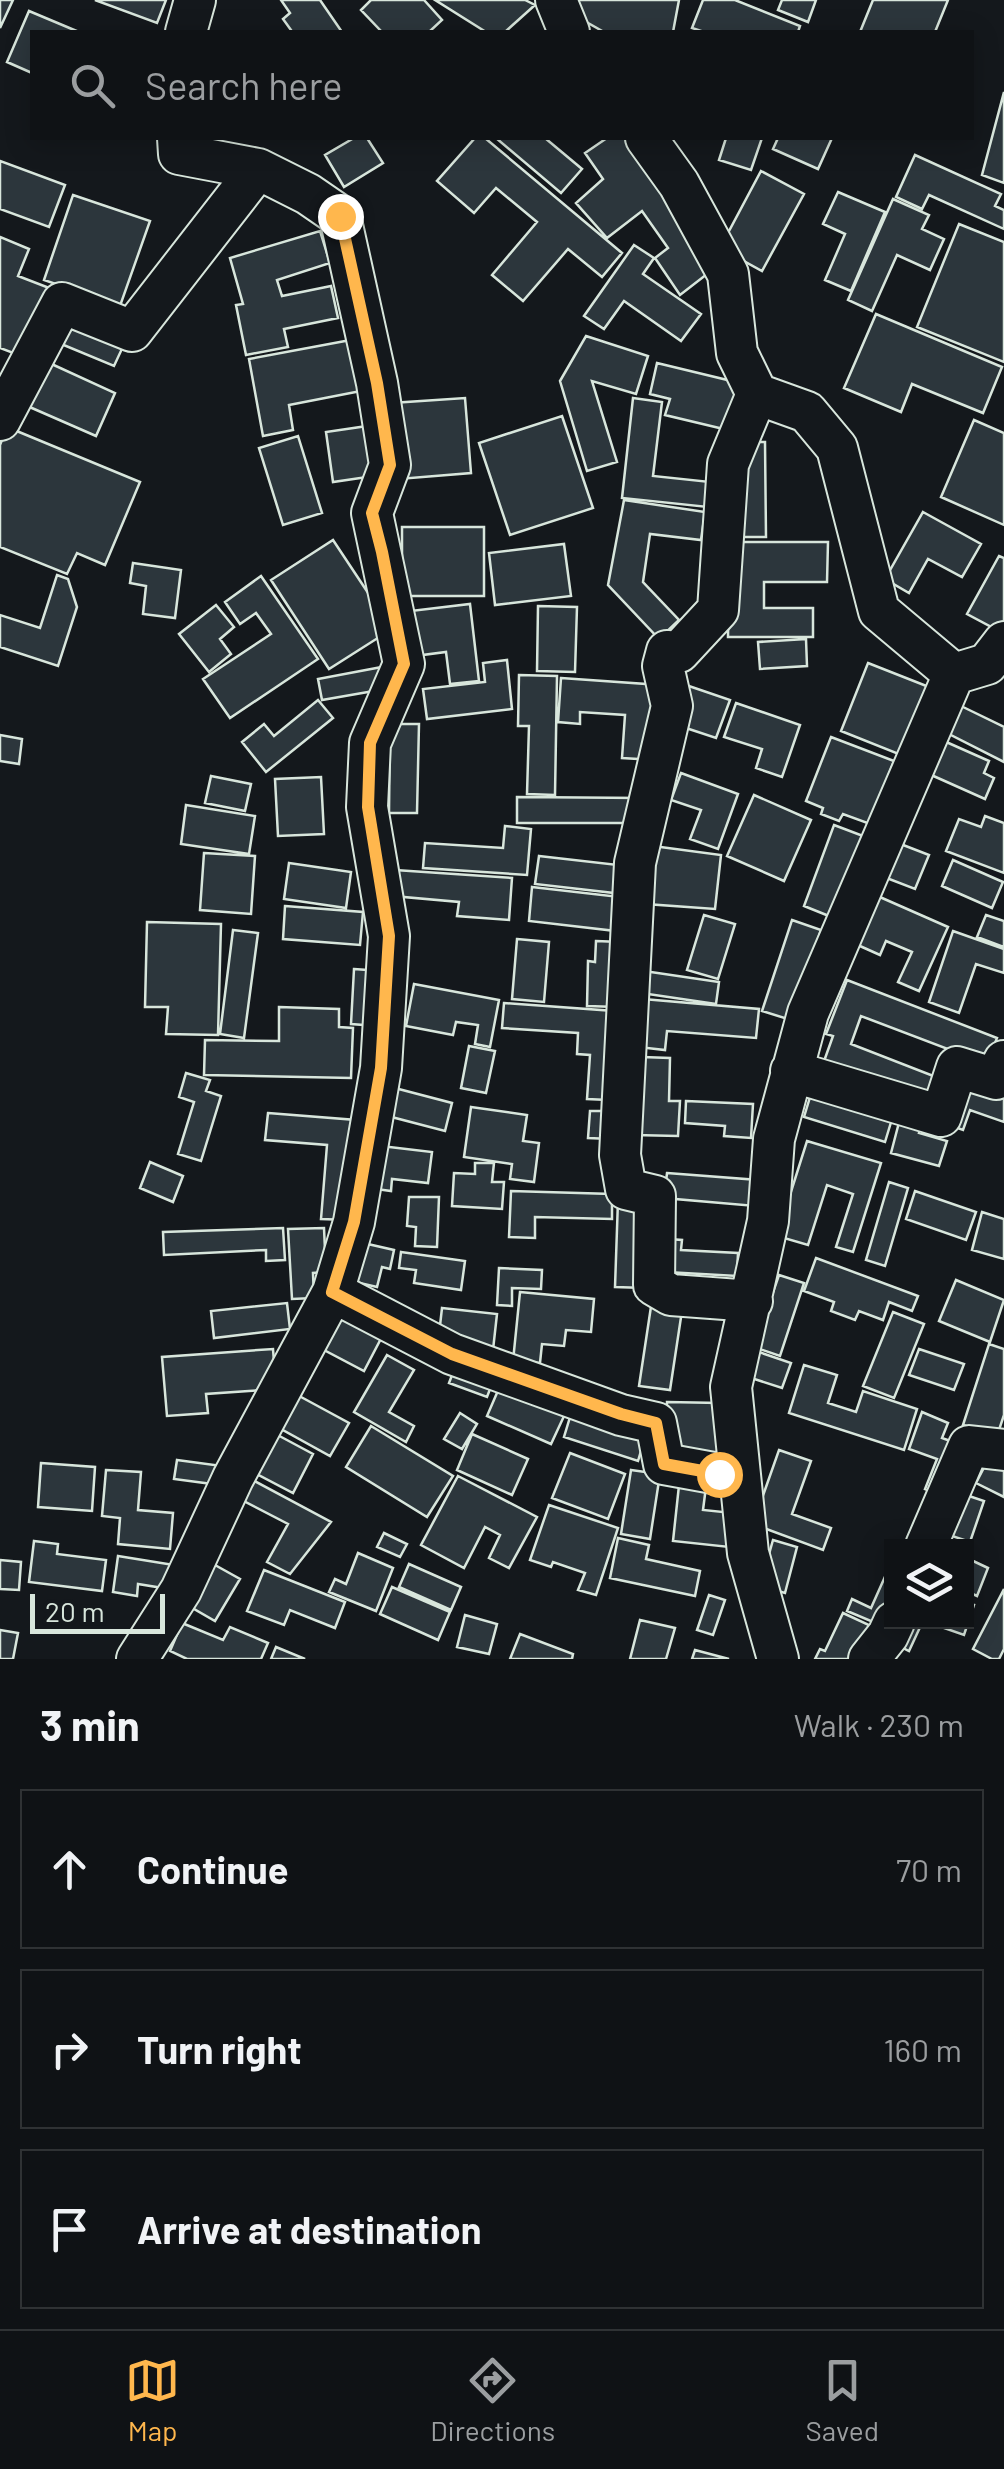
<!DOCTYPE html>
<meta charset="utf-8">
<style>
body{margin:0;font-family:Barlow,sans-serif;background:#181b1e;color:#f1f3f6}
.controls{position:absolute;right:30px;bottom:30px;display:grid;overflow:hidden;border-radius:0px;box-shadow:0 5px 25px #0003}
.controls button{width:90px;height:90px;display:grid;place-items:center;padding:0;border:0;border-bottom:2px solid #2f3234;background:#0f1215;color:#f1f3f6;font:50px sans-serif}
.scale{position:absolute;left:30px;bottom:25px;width:135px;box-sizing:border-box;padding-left:10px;border:5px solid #d8e6dc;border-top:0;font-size:28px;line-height:35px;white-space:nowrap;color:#d8e6dc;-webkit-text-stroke:8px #14181c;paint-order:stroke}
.stop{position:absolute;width:30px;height:30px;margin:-22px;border:8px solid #ffb74d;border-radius:50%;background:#fff}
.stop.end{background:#ffb74d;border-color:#fff;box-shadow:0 2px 10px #0008}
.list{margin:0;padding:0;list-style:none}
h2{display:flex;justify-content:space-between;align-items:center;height:130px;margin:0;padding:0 40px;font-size:42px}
h2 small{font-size:32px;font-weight:400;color:#9b9ea0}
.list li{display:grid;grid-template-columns:65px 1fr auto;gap:30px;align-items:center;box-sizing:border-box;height:160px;margin:0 20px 20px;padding:0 20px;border:2px solid #2f3234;border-radius:0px}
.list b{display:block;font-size:38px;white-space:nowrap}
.list em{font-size:32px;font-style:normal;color:#9b9ea0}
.icon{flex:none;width:55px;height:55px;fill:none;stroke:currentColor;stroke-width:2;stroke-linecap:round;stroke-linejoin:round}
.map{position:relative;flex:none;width:1004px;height:1659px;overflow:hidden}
.search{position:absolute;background:#0f1215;box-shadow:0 5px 25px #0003;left:30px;right:30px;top:30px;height:110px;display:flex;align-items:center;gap:25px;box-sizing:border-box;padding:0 35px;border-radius:0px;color:#9b9ea0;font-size:38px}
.sheet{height:670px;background:#0f1215}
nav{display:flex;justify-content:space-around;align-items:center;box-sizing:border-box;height:140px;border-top:2px solid #2f3234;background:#0f1215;font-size:28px;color:#9b9ea0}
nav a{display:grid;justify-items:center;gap:5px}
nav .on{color:#ffb74d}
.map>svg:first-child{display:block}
.building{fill:#2c363c;stroke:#d8e6dc;stroke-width:2.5}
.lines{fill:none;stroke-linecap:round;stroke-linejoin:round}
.minor-casing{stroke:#d8e6dc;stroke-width:44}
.minor{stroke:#14181c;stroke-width:40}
.route{stroke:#ffb74d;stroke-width:12}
</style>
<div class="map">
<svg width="1004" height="1659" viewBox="0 0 1004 1659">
<rect width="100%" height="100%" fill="#14181c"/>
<!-- building -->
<path class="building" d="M0 0H13L0 28Z
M95 0H166L157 23Z
M281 0H320L342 32H287L291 30 283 19 290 13Z
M371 0H424L442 20 429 32H382L361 10Z
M435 0H525L535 5 505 32H486Z
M573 0H679L673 32H604L574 15Z
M703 0H735L800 26 798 32H704L692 28Z
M782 0H816L808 22 778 10Z
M873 0H948L935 32H860Z
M29 11 79 32H32V73L7 62Z
M1004 92V183L982 175Z
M354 138H367L383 163 344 187 325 155Z
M475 138H485L622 253 602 277 568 249 523 301 492 275 537 222 496 188 474 213 437 181Z
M496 138H545L582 169 561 193Z
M607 138H632L720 264 680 295 655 258 668 248 642 211 607 238 576 203 603 179 585 153Z
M726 138H762L751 170 719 160Z
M778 138H832L818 169 773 149Z
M915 155 1001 194 995 206 1004 210V229L929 195 922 209 896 197Z
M0 161 65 185 49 227 0 209Z
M761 171 804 194 762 271 720 248Z
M838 192 885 212 851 291 825 280 845 234 823 224Z
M73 195 150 221 120 306 44 280Z
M893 199 929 215 922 229 944 239 930 270 897 255 872 311 848 300Z
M959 224 1004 242V362L917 327Z
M320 231 330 263 277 280 282 296 331 286 338 318 284 329 288 347 246 355 236 305 243 304 230 258Z
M0 237 29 249 18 276 57 291 29 359 0 348Z
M634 245 654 258 643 274 701 314 681 341 624 301 604 329 584 316Z
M66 312 127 338 114 366 54 341Z
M876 314 1002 367 983 413 912 384 901 412 844 388Z
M586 336 648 356 636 394 592 381 617 462 587 471 560 381Z
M356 339 366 390 289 405 293 430 263 436 249 359Z
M45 361 115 393 96 436 25 405Z
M657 363 748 385 736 432 665 415 670 399 650 394Z
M465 398 471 473 399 479 392 403Z
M633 398 662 402 653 476 720 483 717 508 622 498Z
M562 416 593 508 510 535 479 443Z
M974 420 1004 433V525L941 497Z
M374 425 381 475 333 482 326 432Z
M7 427 140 482 105 565 77 553 67 574 0 547V445Z
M298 436 322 513 283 525 259 448Z
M745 442H765L766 537H731Z
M624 500 705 512 701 540 650 534 643 582 679 620 659 639 608 585Z
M923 512 981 544 962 577 928 559 909 593 885 579Z
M402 527H484V596H402Z
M333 540 392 629 329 669 271 580Z
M729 542H828L827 582H764V608H813V637H728Z
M564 544 571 596 495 605 489 553Z
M999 556 1004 558V622L999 631 967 614Z
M133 563 181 570 175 618 143 614 146 586 130 583Z
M57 575 68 579 77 607 58 666 0 647V615L40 628Z
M261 576 318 659 230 718 203 679 271 634 256 613 240 624 225 602Z
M470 604 479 681 450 684 446 652 407 657 402 612Z
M216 605 234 627 220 639 231 654 209 672 179 634Z
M538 606 577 607 575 672 537 671Z
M806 639 807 666 760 669 758 642Z
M507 660 512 709 427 719 423 689 485 682 483 663Z
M868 663 929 687 901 755 841 731Z
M387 666 391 688 322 700 318 679Z
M519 675 557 676 555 795 527 794 529 726H518Z
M561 678 660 685 655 760 622 758 625 715 580 712V724L558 722Z
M683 684 730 700 716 738 680 726Z
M318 700 333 718 266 772 242 742 264 724 274 736Z
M736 703 800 725 782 777 756 768 762 749 724 737Z
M961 706 1004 727V762L947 733Z
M390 724H419L417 813H389Z
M0 735 22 739 19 764 0 761Z
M831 737 894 761 870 824 843 814 839 821 821 814 823 808 806 801Z
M944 741 989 761 984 773 994 778 985 799 929 774Z
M681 773 738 794 718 849 690 839 701 810 671 800Z
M211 776 251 784 245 811 205 803Z
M321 777 324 834 278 836 275 779Z
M754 795 811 820 784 881 727 856Z
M517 797 642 798V823H517Z
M186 805 255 816 249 854 181 844Z
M985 816 1004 823V873L946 851 959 819 981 827Z
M834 825 871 839 850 896 838 892 829 916 804 906Z
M505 826 531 829 527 875 423 868 425 843 503 848Z
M898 843 929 855 915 889 884 877Z
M653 846 721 855 715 909 646 904Z
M204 853 255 856 251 914 200 910Z
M539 856 627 866 623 894 535 884Z
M953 860 1003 882 992 908 942 886Z
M289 863 351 872 346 908 284 899Z
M395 870 512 878 509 920 457 916 459 902 393 896Z
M532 887 620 897 616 931 529 921Z
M873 894 948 927 919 991 898 982 912 952 886 941 880 955 851 942Z
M285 906 363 912 360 945 283 939Z
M704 915 735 924 718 979 687 970Z
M986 915 1004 921V947L977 937Z
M792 920 821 930 791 1020 762 1011Z
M147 922 221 924 218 1035 166 1034 168 1007H145Z
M233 930 258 933 244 1038 220 1034Z
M953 931 1004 949V973L976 964 959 1013 929 1002Z
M517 939 549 942 544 1002 512 999Z
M596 941 620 942 617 1007 587 1006 588 961 595 962Z
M354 969 381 971 377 1026 351 1024Z
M644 971 719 982 716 1004 641 993Z
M847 980 997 1038 987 1064 861 1016 851 1044 936 1077 926 1104 823 1064 833 1036 826 1034Z
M414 984 499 1000 490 1047 475 1044 478 1025 456 1022 453 1035 406 1026Z
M643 999 759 1009 756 1038 667 1031 665 1050 638 1047Z
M504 1003 614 1011 608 1100 587 1099 590 1055 577 1054 578 1033 502 1028Z
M279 1007 339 1009V1027L353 1028 351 1078 204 1075 205 1040 279 1041Z
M469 1046 495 1051 486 1093 461 1088Z
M642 1057 670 1058 669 1101H680L678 1136 634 1135Z
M186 1073 210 1080 206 1091 221 1096 201 1161 178 1154 194 1102 179 1097Z
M959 1077 1004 1093V1122L970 1110 963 1130 943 1123Z
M814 1084 895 1109 885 1142 804 1117Z
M391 1087 452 1103 445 1131 384 1115Z
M686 1101 753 1104 751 1138 724 1136 725 1126 685 1123Z
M471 1107 527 1115 523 1141 539 1143 534 1182 510 1179 512 1164 464 1157Z
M590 1111H612L611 1139 588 1138Z
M902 1111 924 1117 919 1133 947 1141 939 1166 891 1153Z
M268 1113 356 1120 348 1220 321 1219 327 1145 265 1140Z
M807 1141 881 1163 853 1252 836 1247 853 1194 827 1185 808 1245 777 1236Z
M381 1146 432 1152 428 1183 392 1179 391 1191 376 1189Z
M150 1162 183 1176 173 1202 140 1188Z
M475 1163H494L492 1182H504L502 1209 452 1206 454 1173 475 1174Z
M667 1173 758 1180 755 1206 664 1198Z
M889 1182 908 1188 885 1266 866 1260Z
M511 1191 612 1194V1219L535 1217V1238L509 1237Z
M915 1191 976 1212 966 1240 906 1219Z
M409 1197H439L437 1247 415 1246 416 1227 407 1226Z
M618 1200 648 1202 645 1288 615 1287Z
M982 1212 1004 1219V1259L972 1250Z
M283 1228 285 1260 266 1261V1250L164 1255 163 1232Z
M324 1228 326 1272 313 1273 314 1298 292 1299 288 1229Z
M668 1239 682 1240 681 1250 738 1253 737 1276 666 1272Z
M359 1242 394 1250 390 1269 382 1267 377 1287 351 1281Z
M401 1252 465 1261 461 1290 414 1283 416 1270 399 1268Z
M816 1258 918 1296 912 1311 889 1302 883 1320 859 1311 855 1320 831 1311 834 1302 804 1291Z
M499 1268 542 1270 541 1289 512 1288V1306L497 1305Z
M779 1275 804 1283 780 1356 754 1347Z
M956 1280 1004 1300 990 1342 939 1321Z
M520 1292 594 1299 591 1332 566 1330 564 1346 542 1344 540 1363 513 1361Z
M652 1300 683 1304 670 1390 639 1386Z
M287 1303 290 1329 214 1338 211 1311Z
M346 1308 386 1329 364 1371 324 1350Z
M442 1308 497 1314 492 1359 438 1343Z
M893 1312 924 1324 894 1398 863 1386Z
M989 1344 1004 1349V1415L997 1436 963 1425Z
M273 1349 276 1389 206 1394 208 1413 167 1416 162 1357Z
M919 1349 964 1364 954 1390 909 1375Z
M756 1351 791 1363 782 1388 748 1377Z
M387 1355 414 1370 389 1412 414 1426 406 1442 354 1412Z
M457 1362 495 1376 487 1397 449 1383Z
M804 1365 837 1375 828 1403 856 1412 863 1391 917 1409 904 1450 789 1413Z
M500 1386 565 1414 551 1444 487 1416Z
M290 1391 349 1423 330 1456 272 1424Z
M667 1402 720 1403 718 1458 665 1456Z
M574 1404 648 1427 638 1461 564 1437Z
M922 1412 948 1423 942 1438 964 1446 944 1497 925 1489 937 1459 909 1449Z
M460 1413 477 1424 462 1449 444 1439Z
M371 1426 453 1476 427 1517 346 1467Z
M272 1432 313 1454 293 1493 251 1471Z
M472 1434 528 1459 512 1495 457 1470Z
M779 1450 811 1461 792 1514 831 1528 823 1550 753 1524Z
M570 1453 625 1474 608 1519 552 1498Z
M991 1454 1004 1460V1497L976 1483Z
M177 1460 222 1466 220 1485 174 1479Z
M41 1463 95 1467 92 1511 38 1507Z
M106 1470 141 1472 138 1510 173 1513 170 1549 118 1544 120 1518 102 1516Z
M631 1470 660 1474 650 1539 621 1534Z
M458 1476 537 1517 509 1568 489 1558 500 1535 485 1527 464 1568 421 1545Z
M680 1476 707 1479 703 1510 733 1513 729 1547 673 1541Z
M247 1477 331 1522 290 1574 267 1562 288 1524 236 1497Z
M963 1494 984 1501 970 1542 949 1535Z
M549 1505 618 1528 596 1595 578 1590 585 1573 553 1562 551 1567 530 1560Z
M384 1533 407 1544 400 1557 377 1547Z
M618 1538 649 1545 646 1559 700 1571 695 1596 610 1578Z
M773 1540 797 1547 785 1593 760 1586Z
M34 1541 58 1544 57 1554 106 1560 102 1591 29 1582Z
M358 1553 393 1568 376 1611 329 1592 335 1579 346 1584Z
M118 1556 180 1566 175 1590 138 1584 137 1596 113 1592Z
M0 1560 21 1562 19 1590 0 1589Z
M206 1560 240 1579 215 1621 182 1602Z
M971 1560 988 1568 977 1596 966 1591V1572Z
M409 1564 461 1587 451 1610 399 1587Z
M264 1570 345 1602 335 1628 290 1610 284 1625 247 1611Z
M888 1570 892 1571V1613L885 1627 847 1611 852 1599 871 1608Z
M392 1587 450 1612 438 1640 380 1614Z
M1004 1589V1649L999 1659H992L973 1649Z
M709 1595 725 1600 713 1635 697 1630Z
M966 1603 974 1605 964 1635 927 1622H966Z
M843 1613 869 1625 853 1659H815L820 1649 825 1651Z
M465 1615 497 1624 489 1654 457 1647Z
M640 1620 675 1628 666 1659H630Z
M901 1622 922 1623 909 1651 891 1642Z
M182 1623 223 1640 230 1627 268 1643 261 1659H187L170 1651Z
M0 1630 18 1633 13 1659H0Z
M520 1634 573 1654 572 1659H510Z
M276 1647 305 1659H271Z
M695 1650 729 1659H692Z"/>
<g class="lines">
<!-- minor casing -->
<g class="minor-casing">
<path id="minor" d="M556 0 569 32
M186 32 195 0
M646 138 679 184 728 274 737 353 757 394 807 412 837 448 879 611 954 674
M0 420 62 303 132 331 258 169
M791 1071 941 1116 957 1067 996 1079 1004 1061
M333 1292 452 1354 621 1415 656 1423 664 1464 719 1474 738 1470
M752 1301 671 1295 654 1285 655 1196 626 1189 620 1155 635 863 672 706 663 666 667 651 679 652 718 610 728 464 757 394
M926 1546 969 1446 1004 1450
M137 1659 181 1590 233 1478 333 1292 354 1222 381 1068 389 936 367 807 370 743 404 664 372 513 390 465 377 383 340 216 308 194 258 169 179 154 178 138
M778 1659 748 1553 731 1387 768 1221 774 1139 808 1013 954 674 987 664 1004 642
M869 1659 888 1635 894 1622"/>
</g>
<!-- minor -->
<use href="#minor" class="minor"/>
</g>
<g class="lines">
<!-- route -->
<path class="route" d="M340 216 377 383 390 465 372 513 382 552 404 664 370 743 368 807 389 936 381 1068 354 1222 332 1292 452 1354 621 1414 656 1423 664 1464 719 1474"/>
</g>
</svg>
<div class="controls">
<button><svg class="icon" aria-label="layers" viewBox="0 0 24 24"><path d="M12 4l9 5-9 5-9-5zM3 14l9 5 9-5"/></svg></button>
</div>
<div class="scale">20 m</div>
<div class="stop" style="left:719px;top:1474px"></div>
<div class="stop end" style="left:340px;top:216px"></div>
<div class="search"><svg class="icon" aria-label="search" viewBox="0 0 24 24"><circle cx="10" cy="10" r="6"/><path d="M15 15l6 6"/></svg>Search here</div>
</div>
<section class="sheet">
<h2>3 min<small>Walk · 230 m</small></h2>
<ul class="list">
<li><svg class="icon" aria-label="ahead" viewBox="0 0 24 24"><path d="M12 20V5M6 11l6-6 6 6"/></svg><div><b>Continue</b></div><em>70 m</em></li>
<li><svg class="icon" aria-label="right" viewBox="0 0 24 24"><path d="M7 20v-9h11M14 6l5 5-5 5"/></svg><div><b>Turn right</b></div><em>160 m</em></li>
<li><svg class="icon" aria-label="arrive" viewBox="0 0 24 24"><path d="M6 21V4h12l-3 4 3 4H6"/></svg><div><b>Arrive at destination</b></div></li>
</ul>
</section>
<nav>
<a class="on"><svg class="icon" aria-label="map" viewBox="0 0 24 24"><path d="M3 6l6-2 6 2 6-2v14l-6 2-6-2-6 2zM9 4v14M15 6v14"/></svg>Map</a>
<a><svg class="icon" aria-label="directions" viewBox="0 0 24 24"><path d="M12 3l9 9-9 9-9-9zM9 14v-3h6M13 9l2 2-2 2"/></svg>Directions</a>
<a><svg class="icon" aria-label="saved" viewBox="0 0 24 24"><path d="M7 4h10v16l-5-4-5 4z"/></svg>Saved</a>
</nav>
